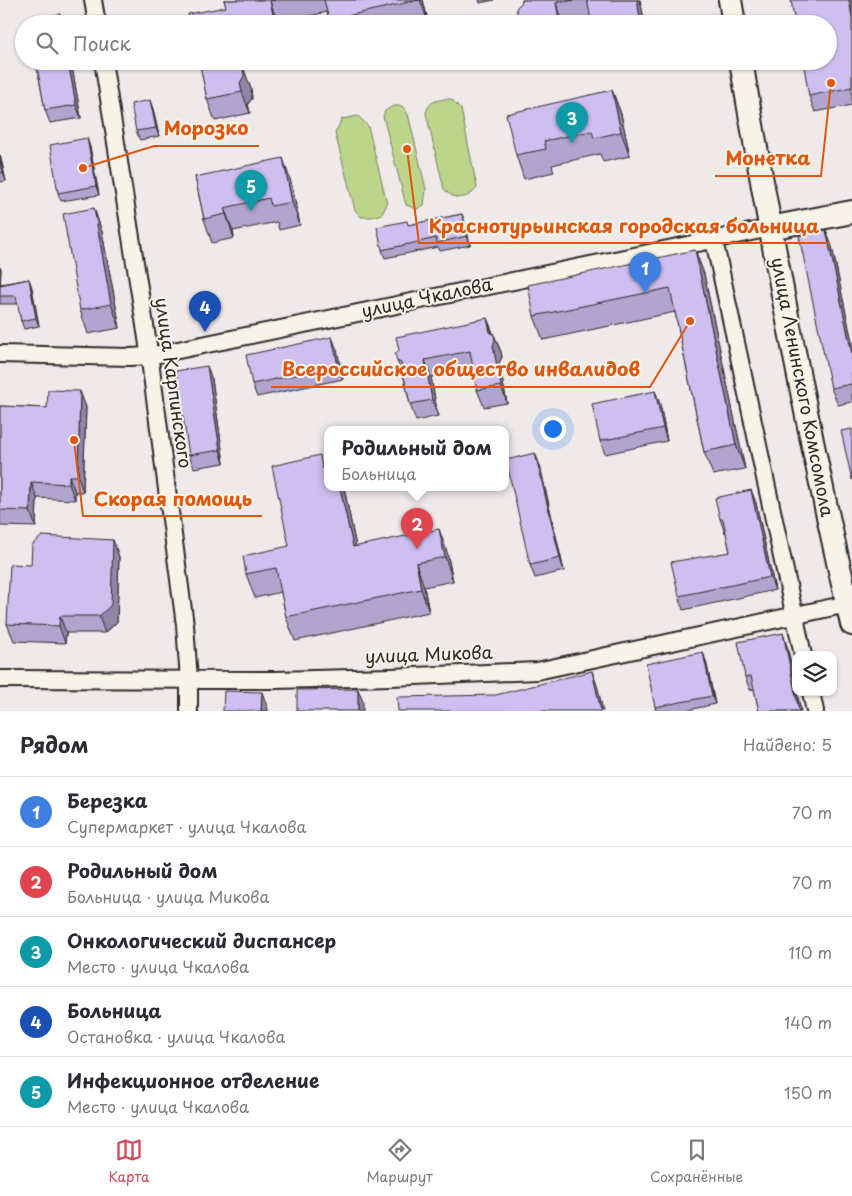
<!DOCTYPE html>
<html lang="ru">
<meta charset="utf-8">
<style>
body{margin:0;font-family:"Playpen Sans",sans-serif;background:#f7f7f7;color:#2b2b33}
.controls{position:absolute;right:15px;bottom:15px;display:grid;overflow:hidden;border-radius:10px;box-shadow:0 1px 4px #0004}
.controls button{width:45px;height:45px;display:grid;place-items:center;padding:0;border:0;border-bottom:1px solid #e1e1e2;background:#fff;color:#2b2b33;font:25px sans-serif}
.you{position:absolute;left:552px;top:428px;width:18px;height:18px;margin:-12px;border:4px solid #fff;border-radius:50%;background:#1a73e8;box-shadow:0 0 0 8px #1a73e833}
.badge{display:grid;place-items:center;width:32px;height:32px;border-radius:50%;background:#d1495b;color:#fff;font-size:16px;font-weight:700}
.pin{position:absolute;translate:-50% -41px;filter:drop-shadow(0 1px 2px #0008)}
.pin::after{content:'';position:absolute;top:26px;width:18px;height:15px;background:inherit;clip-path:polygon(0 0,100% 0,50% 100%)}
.popup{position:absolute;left:324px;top:426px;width:185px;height:65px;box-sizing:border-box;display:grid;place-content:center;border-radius:10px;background:#fff;filter:drop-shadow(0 1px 4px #0005);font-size:16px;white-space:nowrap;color:#7c7c81}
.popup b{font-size:19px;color:#2b2b33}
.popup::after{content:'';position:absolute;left:50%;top:100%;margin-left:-10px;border:10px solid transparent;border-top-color:#fff}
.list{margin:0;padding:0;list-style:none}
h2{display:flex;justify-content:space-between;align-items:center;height:65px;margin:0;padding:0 20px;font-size:21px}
h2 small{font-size:16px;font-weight:400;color:#7c7c81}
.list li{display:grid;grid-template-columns:32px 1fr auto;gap:15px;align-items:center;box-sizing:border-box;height:70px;padding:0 20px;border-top:1px solid #e1e1e2}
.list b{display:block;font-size:19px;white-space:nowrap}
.list p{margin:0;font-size:16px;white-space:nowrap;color:#7c7c81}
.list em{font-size:16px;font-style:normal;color:#7c7c81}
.icon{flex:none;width:28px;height:28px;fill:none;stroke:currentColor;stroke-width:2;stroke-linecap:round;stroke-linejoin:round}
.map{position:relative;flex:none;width:852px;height:711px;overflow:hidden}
.search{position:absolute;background:#fff;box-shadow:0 1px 4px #0004;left:15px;right:15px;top:15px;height:55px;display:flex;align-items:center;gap:12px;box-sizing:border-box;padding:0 18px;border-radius:28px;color:#7c7c81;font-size:19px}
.sheet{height:415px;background:#fff}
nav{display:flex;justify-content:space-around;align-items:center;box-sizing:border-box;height:70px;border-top:1px solid #e1e1e2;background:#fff;font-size:14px;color:#7c7c81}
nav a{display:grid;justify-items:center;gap:2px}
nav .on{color:#d1495b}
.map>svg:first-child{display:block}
.green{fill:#bdd58b;stroke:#74805b}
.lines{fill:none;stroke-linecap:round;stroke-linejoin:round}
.street-casing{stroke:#2b2b2b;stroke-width:20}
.secondary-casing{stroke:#2b2b2b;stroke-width:26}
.street{stroke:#f7f3e8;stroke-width:16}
.secondary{stroke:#f7f3e8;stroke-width:22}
.wall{fill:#b1a4ce;stroke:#2b2b2b}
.shaded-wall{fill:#9086a8;stroke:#2b2b2b}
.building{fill:#cebff0;stroke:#2b2b2b}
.labels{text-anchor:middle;stroke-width:4;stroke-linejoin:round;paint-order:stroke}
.street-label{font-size:18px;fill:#2b2b2b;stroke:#f7f3e8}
.leader{fill:none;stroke:#df570e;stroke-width:2}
.callout-dot{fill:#df570e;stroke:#f7f3e8;stroke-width:2}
.callout-label{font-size:19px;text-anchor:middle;font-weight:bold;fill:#df570e;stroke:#f7f3e8;stroke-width:4;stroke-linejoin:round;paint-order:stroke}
</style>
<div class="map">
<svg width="852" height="711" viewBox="0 0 852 711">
<rect width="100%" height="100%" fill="#efe9ea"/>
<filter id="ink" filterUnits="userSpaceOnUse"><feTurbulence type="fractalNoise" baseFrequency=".02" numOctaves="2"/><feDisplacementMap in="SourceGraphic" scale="10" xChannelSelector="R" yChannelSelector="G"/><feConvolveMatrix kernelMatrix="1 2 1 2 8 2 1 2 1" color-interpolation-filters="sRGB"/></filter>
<g filter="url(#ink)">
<!-- green -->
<path class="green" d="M444 99H451L461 109 477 188C467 200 454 201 444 189L426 113C429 102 434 101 444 99Z
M393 106H402L408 114 426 189 424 205 417 209 406 205 383 116 385 111Z
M358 116 368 126 387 204 382 214 371 217H361L355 210 335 133 342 119Z"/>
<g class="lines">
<!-- street casing -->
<g class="street-casing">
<path id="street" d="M93 0 97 24
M103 61 147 338 185 625 189 680V711
M714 240 803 655
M0 354 130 357 149 356 770 228
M0 679 275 680 391 677 537 671 852 603
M811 692 815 711"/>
</g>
<!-- secondary casing -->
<g class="secondary-casing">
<path id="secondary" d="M730 0 734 24
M741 61C773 250 809 438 852 624
M770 228 852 212"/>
</g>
<!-- street -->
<use href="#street" class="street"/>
<!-- secondary -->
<use href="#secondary" class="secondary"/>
</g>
<!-- wall -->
<path class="wall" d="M224 0H423L428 21 417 24H330L327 12 278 23 189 20 226 7Z
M479 0H494L480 3Z
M522 0H640L645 24 592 20 567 24H521L518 16 522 2Z
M851 0 852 3V105L815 112 809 96Z
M36 61H71L81 118 50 123 45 110Z
M186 61H239V65L243 67 251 89 252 98 248 104 250 113 215 121 207 99 200 63 188 65Z
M612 90 621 114 630 156 603 162 600 154 552 165 554 172 524 179 516 155Z
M153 109 159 136 140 140 136 131Z
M90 147 99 195 61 201 58 193Z
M0 155 6 181 0 182Z
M195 177 291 182 300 225 279 230 277 222 233 231 234 238 212 243 204 219Z
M94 208 102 232 120 328 88 334 80 310Z
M462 214 465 223 470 245 440 251 438 247 385 258 382 250 409 225Z
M826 230 832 247 852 342V402L838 405 831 388Z
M695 250 704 274 745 469 713 475 704 452 675 312 543 340 534 316Z
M0 267 1 269 0 284 29 279 32 288 39 326 24 329 21 321 18 304H0Z
M487 318 501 352 502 357 499 363 507 403 484 407 477 390 473 369 431 377 438 416 416 421 410 404 404 378 403 377 397 361Z
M337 350 343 379 257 397 252 384Z
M212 379 224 463 194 468 189 455Z
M655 391 660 404 667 441 605 454 600 441Z
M0 406 47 408 86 407 83 492H75V500L37 498 36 527 0 526Z
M535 453 540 466 564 571 535 578 530 565Z
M328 488H344L356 547 447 552 453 581 424 587 429 612 295 641 286 617 281 592 255 598 246 574 289 546Z
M751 490 756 503 775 590 683 610 679 596 730 552 726 532 725 533 720 519Z
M113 540 119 557 117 622 105 633H66L65 643 14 641 7 624 31 565Z
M787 646 796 685V692H797L801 711H759L754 689 750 690 745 677Z
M706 661 715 704 684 711H656L655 707Z"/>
<!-- shaded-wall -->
<path class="shaded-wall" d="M420 0H423L428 21Z
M637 0H640L645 24H641Z
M849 0H851L852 3V17Z
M270 1 278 24H276Z
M556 3 563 24H560Z
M68 61H71L81 118 76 105Z
M235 61H239L242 79 243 67 251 89 252 98 248 104 250 113 242 92Z
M612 90 621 114 630 156 621 132Z
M150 100 153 109 159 136 156 128Z
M87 138 90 147 99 195 96 186Z
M0 155 6 181 3 172 0 160Z
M283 158 291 182 300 225 292 202Z
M94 208 102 232 120 328 111 304Z
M224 208 233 231 234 238Z
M462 214 465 223 470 245 467 236Z
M826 230 832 247 852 342V354Z
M695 250 704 274 745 469 736 445Z
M0 267 1 269 0 293Z
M29 279 32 288 39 326 36 318Z
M487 318 493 335H494L501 352 502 357 499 363 507 403 501 386Z
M332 337 337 350 343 379 338 366Z
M425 360 431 377 438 416 432 400Z
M207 366 212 379 224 463 220 450Z
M80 391 86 407 83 492 78 476Z
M655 391 660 404 667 441 663 428Z
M535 453 540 466 564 571 560 558Z
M69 476 75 492V500L69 484Z
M31 482 37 498 36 527 30 511Z
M340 488H344L361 571 353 547Z
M751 490 756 503 775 590 770 577Z
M439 529 447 552 453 581 445 557Z
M113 540 119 557 117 622 105 633 99 616Z
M416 563 424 587 429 612 421 589Z
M60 616 66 633 65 643 59 626Z
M783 633 787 646 796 685V692H797L801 711H799Z
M703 652 706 661 715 704 712 696Z
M592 671 598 688 603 711H601Z
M358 689 363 702V711H358Z
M262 692 268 709V711H261Z"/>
<!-- building -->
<path class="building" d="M224 0H275L270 1 275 23 176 24 189 20 188 14 226 7Z
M324 0H419L329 20Z
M522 0H575L556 3 560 24H527L525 17 518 16 516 8 522 2Z
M587 0H637L641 24H592Z
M791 0H849L852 17V87L809 96 803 61H828V24H795Z
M60 14 62 24H30L29 19Z
M36 61H68L76 105 45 110Z
M199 61H235L236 63 243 67 244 76 240 83 242 92 207 99Z
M612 90 621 132 594 138 592 131 544 141 546 149 516 155 506 114Z
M150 100 156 128 136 131 131 104Z
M87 138 96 186 58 193 50 145Z
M283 158 292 202 271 206 269 198 224 208 226 214 204 219 195 177Z
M0 160 3 172 0 173Z
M94 208 111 304 80 310 63 214Z
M462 214 467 236 437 243 436 238 382 250 377 227 407 221 408 225Z
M826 230 852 354V384L831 388 799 236Z
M695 250 736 445 704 452 670 288 534 316 528 285Z
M29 279 36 318 21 321 16 296H0V285Z
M487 318 490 332 494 335 495 340 493 346 501 386 477 390 470 351 425 360 432 400 410 404 401 363 397 361 395 354 399 350 396 337Z
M332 337 338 366 252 384 246 355Z
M207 366 220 450 189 455 176 371Z
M48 390 80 391 78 476H69V484L31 482 30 511 0 510V406L47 408Z
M655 391 663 428 600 441 592 404Z
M852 429V480L841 431Z
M535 453 560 558 530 565 506 460Z
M320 455 322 468 328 467V488H340L353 547 439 529 445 557 416 563 421 589 286 617 276 568 246 574 243 556 289 546 272 466Z
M751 490 770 577 679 596 671 562 730 552 723 519H720L715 498Z
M42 536 113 540 111 605 99 616H60L59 626 7 624 10 564 31 565 32 545Z
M783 633 799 711H759L751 676 745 677 738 642Z
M703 652 712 696 655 707 646 664Z
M592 671 601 711H398L397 697 496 695Z
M358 689V711H297V690Z
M224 691 262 692 261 711H223Z"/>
</g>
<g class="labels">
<!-- street labels -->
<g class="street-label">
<text transform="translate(427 298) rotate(-12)" y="6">улица Чкалова</text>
<text transform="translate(173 383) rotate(82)" y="6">улица Карпинского</text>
<text transform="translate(802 387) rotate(79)" y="6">улица Ленинского Комсомола</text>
<text transform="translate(429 655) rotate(-2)" y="6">улица Микова</text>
</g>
</g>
<!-- callouts -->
<path class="leader" d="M83 168L154 146H259M831 83L821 176H715M407 149L419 243H829M690 321L650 387H271M74 440L83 516H262"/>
<g class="callout-dot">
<circle cx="83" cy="168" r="5"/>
<circle cx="831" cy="83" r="5"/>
<circle cx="407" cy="149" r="5"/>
<circle cx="690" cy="321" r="5"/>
<circle cx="74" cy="440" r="5"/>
</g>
<g class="callout-label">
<text x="206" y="135">Морозко</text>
<text x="768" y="165">Монетка</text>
<text x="624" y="233">Краснотурьинская городская больница</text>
<text x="461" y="376">Всероссийское общество инвалидов</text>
<text x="173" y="506">Скорая помощь</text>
</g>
</svg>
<div class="controls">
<button><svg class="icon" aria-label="layers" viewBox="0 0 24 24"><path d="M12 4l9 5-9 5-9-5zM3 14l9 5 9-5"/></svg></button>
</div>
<div class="you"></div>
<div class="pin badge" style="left:645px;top:293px;background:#3f7fe0">1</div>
<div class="pin badge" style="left:417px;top:549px;background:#e0444e">2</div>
<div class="popup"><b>Родильный дом</b>Больница</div>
<div class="pin badge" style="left:572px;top:143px;background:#0f9aa8">3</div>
<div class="pin badge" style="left:205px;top:332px;background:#1a4fb4">4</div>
<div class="pin badge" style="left:251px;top:211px;background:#0f9aa8">5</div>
<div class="search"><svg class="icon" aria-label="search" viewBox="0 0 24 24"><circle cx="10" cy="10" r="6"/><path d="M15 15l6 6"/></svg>Поиск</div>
</div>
<section class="sheet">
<h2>Рядом<small>Найдено: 5</small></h2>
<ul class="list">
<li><span class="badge" style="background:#3f7fe0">1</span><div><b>Березка</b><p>Супермаркет · улица Чкалова</p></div><em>70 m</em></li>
<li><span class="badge" style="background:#e0444e">2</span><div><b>Родильный дом</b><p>Больница · улица Микова</p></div><em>70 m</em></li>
<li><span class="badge" style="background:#0f9aa8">3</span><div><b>Онкологический диспансер</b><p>Место · улица Чкалова</p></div><em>110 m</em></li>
<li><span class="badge" style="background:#1a4fb4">4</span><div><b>Больница</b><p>Остановка · улица Чкалова</p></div><em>140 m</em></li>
<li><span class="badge" style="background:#0f9aa8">5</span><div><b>Инфекционное отделение</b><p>Место · улица Чкалова</p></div><em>150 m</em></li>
</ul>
</section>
<nav>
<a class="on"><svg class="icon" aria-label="map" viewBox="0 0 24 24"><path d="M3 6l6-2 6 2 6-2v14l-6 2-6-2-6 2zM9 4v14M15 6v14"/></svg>Карта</a>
<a><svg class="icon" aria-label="directions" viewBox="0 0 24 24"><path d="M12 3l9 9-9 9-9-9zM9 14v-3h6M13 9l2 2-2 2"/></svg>Маршрут</a>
<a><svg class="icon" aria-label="saved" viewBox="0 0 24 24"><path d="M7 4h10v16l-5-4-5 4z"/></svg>Сохранённые</a>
</nav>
